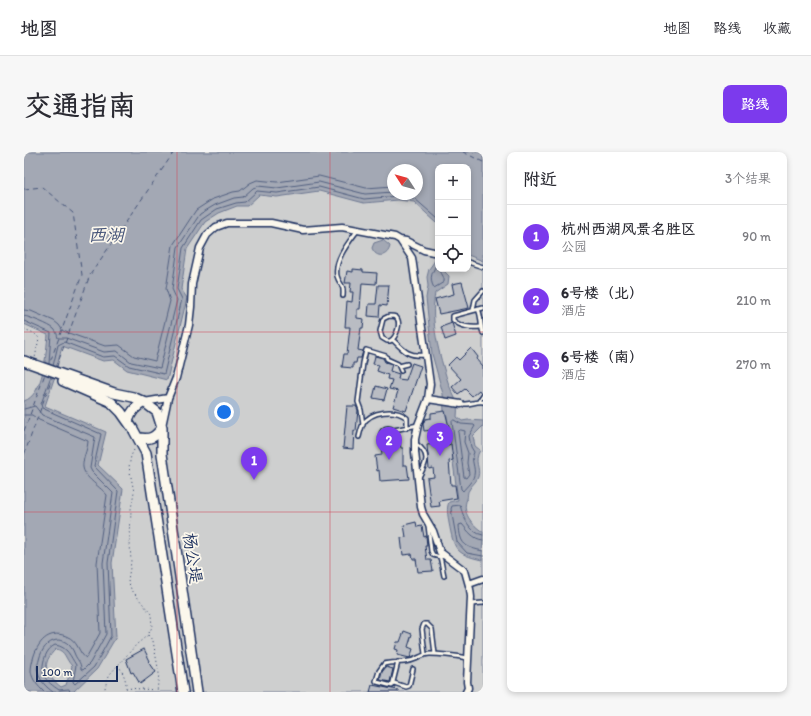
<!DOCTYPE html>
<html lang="zh">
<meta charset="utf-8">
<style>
body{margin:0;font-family:Itim,"LXGW WenKai TC",sans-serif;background:#f7f7f7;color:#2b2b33}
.controls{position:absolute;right:12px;top:12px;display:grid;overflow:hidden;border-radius:8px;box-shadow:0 2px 6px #0003}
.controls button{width:36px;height:36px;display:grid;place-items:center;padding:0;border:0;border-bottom:1px solid #e1e1e2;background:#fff;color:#2b2b33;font:20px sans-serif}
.compass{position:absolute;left:363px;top:12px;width:36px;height:36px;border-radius:50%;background:#fff;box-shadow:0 2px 6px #0003;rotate:306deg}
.scale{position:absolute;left:12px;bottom:10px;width:82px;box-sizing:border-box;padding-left:4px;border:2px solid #1b2f5e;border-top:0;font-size:11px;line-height:14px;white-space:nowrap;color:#1b2f5e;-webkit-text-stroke:3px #fbf7ec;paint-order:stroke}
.you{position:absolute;left:200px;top:260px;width:14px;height:14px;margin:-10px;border:3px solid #fff;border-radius:50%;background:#1a73e8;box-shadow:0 0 0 6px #1a73e833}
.badge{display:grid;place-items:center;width:26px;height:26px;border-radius:50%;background:#7c3aed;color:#fff;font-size:13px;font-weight:700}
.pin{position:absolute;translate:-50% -33px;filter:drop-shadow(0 1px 2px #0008)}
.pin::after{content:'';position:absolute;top:21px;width:14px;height:12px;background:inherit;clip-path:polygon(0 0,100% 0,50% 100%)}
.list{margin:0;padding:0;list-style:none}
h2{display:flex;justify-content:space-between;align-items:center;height:52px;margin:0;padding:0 16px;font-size:17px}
h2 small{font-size:13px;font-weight:400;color:#7c7c81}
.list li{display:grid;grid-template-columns:26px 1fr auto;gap:12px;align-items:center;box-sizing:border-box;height:64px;padding:0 16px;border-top:1px solid #e1e1e2}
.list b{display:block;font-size:15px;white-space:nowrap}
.list p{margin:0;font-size:13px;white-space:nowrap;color:#7c7c81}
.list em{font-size:13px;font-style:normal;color:#7c7c81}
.icon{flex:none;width:22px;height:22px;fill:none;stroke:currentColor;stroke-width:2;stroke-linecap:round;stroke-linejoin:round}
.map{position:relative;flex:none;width:459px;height:540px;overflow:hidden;border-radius:8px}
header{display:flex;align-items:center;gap:24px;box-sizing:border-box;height:56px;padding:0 20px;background:#fff;border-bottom:1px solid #e1e1e2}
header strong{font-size:19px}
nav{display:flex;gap:22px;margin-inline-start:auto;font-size:14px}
.intro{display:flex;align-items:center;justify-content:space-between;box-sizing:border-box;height:96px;padding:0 24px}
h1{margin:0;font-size:28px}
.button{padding:10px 18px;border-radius:8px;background:#7c3aed;color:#fff;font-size:14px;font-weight:700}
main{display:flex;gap:24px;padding:0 24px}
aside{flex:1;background:#fff;border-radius:8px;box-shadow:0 2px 6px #0003}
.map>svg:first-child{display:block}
.green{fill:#cecfcf;stroke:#747f96;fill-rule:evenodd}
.water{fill:#a3a8b4;stroke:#6d7892;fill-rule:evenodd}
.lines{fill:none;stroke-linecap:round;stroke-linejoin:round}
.shore{stroke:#515f80;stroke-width:1}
.ferry{stroke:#445378;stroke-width:1;stroke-dasharray:5 4;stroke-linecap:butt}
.building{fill:#b9bcc3;stroke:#1b2f5e}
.lane-casing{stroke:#1b2f5e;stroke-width:6}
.street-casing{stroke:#1b2f5e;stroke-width:9}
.secondary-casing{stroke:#1b2f5e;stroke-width:12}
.path{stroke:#1b2f5e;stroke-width:1;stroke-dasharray:1 3;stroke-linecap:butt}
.lane{stroke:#fbf7ec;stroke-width:3}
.street{stroke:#fbf7ec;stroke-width:6}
.secondary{stroke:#fbf7ec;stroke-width:9}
.grid{fill:none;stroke:#d1495b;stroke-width:1;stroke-opacity:0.55}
.labels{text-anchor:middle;stroke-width:3.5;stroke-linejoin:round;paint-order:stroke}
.street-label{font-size:17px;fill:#1b2f5e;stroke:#fbf7ec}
.water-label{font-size:18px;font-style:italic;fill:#445378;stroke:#fbf7ec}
</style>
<header>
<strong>地图</strong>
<nav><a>地图</a><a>路线</a><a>收藏</a></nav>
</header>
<div class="intro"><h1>交通指南</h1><a class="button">路线</a></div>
<main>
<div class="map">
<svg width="459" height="540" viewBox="0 0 459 540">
<rect width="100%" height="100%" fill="#eeebe4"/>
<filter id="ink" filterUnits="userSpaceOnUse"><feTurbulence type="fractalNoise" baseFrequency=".025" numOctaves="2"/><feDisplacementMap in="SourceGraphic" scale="8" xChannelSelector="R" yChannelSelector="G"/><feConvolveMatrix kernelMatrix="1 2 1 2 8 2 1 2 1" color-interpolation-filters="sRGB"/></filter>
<g filter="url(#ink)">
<!-- green -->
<path class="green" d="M0 0H459V540H0ZM414 15H444V117H414ZM369 18H393V42H369Z"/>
<!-- water -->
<path class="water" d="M0 0H459V109L444 103V15H414V72L390 50 374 48 340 51 295 39 253 45 235 43 223 54H213L195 61 181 70 163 97 157 137 163 146 143 228 103 218 90 208 79 209 38 194 31 224 21 254 82 280 74 313 99 337 88 411 92 485 73 517 49 540H0V249C20 243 22 200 24 183L0 172ZM369 18H393V42H369ZM32 497C42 499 41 507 48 514L42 533 37 535C22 523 16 512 32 497Z
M359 88 366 94C364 105 352 107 348 96L350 91Z
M414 98V117H418L425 124 424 132 411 141C406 170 415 202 424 230 429 245 435 247 433 265L438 269 444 268 459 269V274L449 284 451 294 456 298C449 311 457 315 454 325 452 331 447 333 445 338 443 340 444 344 443 347 437 360 448 373 459 380L458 408C431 402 430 397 425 371 424 363 422 357 425 350L434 348 423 264 420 259 419 242 408 202 402 146 404 134 403 125 405 117 410 110Z"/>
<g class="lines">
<!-- shore -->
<path class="shore" d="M414 110C409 119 404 125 410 136L420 130C421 124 416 122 416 117
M0 158 7 159 30 169 35 173 39 179 81 194 95 193 110 204 131 209 146 149 142 137 149 93 172 58 189 47 209 40 216 39 226 31 233 28 253 30 295 24 342 36 369 34
M0 164C6 165 26 173 30 177 33 180 33 183 34 186H42L80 200 93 199 107 210 136 216 153 148 148 137 154 95 176 62 191 53 210 46 219 45 229 36 234 34 253 36 295 30 341 42 369 40
M0 169 27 181 25 212
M29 214 34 193 40 190 79 205 91 204 105 214 140 222 158 147 153 137 159 96 177 68 193 57 212 51 221 50 233 39 253 41 295 35 340 47 374 44 390 46 414 67
M27 224 17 252 18 256 77 282 70 314 94 339 84 411 87 484 70 515 51 532 49 530 52 513C46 504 44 495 31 493 25 496 22 501 20 508 16 524 22 529 35 538L45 537 46 540
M0 257 11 254 18 263 71 285 66 316 68 320 89 341 79 411 82 482 66 511 59 518 57 517C57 510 53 508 51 503 43 480 20 485 15 508 14 512 12 516 14 520 16 529 22 535 29 540
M0 263H8L15 268 64 289C64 296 60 303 59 311 57 325 75 333 83 343L73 411 76 481 62 506C54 501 55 489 42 484 24 477 13 491 9 507 8 511 7 515 7 519 8 528 14 534 20 540
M430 268 437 272 450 273 451 274 445 284 447 295 450 300C446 309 452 315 450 323 449 329 442 335 439 339L437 337 428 270Z
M437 278 441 279 440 290 444 301 443 311 445 322 442 326 440 325 434 280Z
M459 383C445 381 439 364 436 353L428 354 427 357 433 390 443 401 459 404
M459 388C449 387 444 379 438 372L435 373C436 393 441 395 459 399"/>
<!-- ferry -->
<path class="ferry" d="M439 0 459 10
M0 37 18 35 49 61 58 123 25 213
M32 216 66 123 150 0
M0 279 21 222
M0 303 29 223"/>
</g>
<!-- building -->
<path class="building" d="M329 117 339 118V120L353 121 352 132 338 131 336 157H333V166L340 167 339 176H337L334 198 339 199 337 206H333L332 211H329V216L318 215 320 202H323L326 175H321L323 149 328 150 329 140H326L327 131H321L323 119 329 120Z
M438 130 445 156 415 162 411 147 430 142 428 132Z
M354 133H365L363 154 356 153 355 165 344 164 345 152H352Z
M428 171 432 184 421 188 417 175Z
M447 196 454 205 453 207 459 214V240L457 241 455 238 448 244 441 237 434 242 428 235 437 227 424 213 432 205 435 208Z
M351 204 359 206 361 210 368 212 366 219 375 222 374 227 382 228 388 211 397 214 382 259 369 255 374 239 365 237 368 228 363 227 364 223 353 219 355 213 349 212Z
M352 234 363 237 360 248 349 246Z
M323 254H332L334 258 332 279 330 278 329 297 319 296Z
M421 259 425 275 421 276 423 293 427 292 429 308 425 309 427 333H431L433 346 415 349 416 354 407 355 403 326 410 325 409 316 405 317 403 293 410 292 409 278 400 279 399 272 401 267 407 266V261Z
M367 283 368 292 376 291 377 296H379V313H383L385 327 356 329 355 318 353 319 351 304 358 303 357 292H361L360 284Z
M392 370 393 375 398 374 400 385 402 384 403 394H401L403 408H407L409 419 394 420 392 407H389L388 402 379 403 377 386 382 385 380 373Z
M380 479 388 482 384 495 389 497 386 506 373 503 374 498 371 497 373 490H376Z
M120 497 126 509 125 510 132 520 116 532 109 520 107 521 102 507Z
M362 515 369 517 366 530 356 528 358 520Z
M348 533 374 538V540H346Z"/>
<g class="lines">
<!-- lane casing -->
<g class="lane-casing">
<path id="lane" d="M444 110 459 115
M319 144C320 131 316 134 313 124 310 108 325 90 333 79
M454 157C458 165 456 173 459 181
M449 158 451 148 459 139
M365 164C367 164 370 164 372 165 378 171 372 186 366 189H363L358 186 356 179 359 167Z
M456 175C448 176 436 175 429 168V164L459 156
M369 188C380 199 385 205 401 203
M375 214 383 212
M455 249 459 243
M437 252C445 253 452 249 459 250
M339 273 337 258 334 250 339 211 342 198 362 204 363 207 374 212 377 219
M357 283a7 7 0 1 1 14 0a7 7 0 1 1-14 0Z
M370 278 394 273
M335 285C336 281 337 276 339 272 347 259 371 256 383 266V276
M391 291C407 302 403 310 395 325
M404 373 407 399 409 403 416 405 420 404
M416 404 420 424
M447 452 459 451
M401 502 398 477 400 472H403L408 477 411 502
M374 510 368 534 353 530 352 529 355 519 360 512C368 510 377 511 385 509 393 508 398 502 406 502 418 502 432 504 444 506
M370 531 382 535 385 534 389 517"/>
</g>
<!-- street casing -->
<g class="street-casing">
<path id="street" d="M376 88 382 89 400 98 414 101
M404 247 437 252
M120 250 144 246
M138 274 144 246 152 226 165 173 167 155 168 132 176 96 183 83 192 75 203 71H247L279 78 318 75 371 85 376 88 388 106 406 232 404 247 394 273 391 287V300L397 355 399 362 409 379 416 400 441 419 446 437 447 445 443 530 444 536 442 540
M445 432 459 427"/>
</g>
<!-- secondary casing -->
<g class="secondary-casing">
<path id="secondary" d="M0 209 90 241 109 245 120 250 133 260 138 276V302L173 540
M39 229 87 250 97 260 109 277 122 301 159 540
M104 269C107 260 111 255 120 250
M115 286C127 288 131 285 138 276"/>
</g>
<!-- path -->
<path class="path" d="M0 177 10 181 15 186 11 206
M124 483 129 489 135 521 133 540
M94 513C100 522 103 529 102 540
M102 536 133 538
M80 540 83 528 86 522 113 492 124 483 128 475 127 462 107 437 104 428 107 410 106 390 107 357 110 340 105 315 107 304 111 296"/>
<!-- lane -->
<use href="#lane" class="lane"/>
<!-- street -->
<use href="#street" class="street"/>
<!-- secondary -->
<use href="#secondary" class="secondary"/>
</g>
</g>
<!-- grid -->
<path class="grid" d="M153 0V540M306 0V540M0 180H459M0 360H459"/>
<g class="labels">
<!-- street labels -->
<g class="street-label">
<text transform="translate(169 406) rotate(82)" y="6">杨公堤</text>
</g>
<!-- water labels -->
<g class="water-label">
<text x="82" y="89">西湖</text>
</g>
</g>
</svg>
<div class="controls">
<button>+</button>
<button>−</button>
<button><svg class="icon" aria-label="locate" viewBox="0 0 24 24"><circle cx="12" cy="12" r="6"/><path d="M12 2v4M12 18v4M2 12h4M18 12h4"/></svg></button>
</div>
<svg class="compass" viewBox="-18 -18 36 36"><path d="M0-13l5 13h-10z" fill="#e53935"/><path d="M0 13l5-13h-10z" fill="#7c7c81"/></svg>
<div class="scale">100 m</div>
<div class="you"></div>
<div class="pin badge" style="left:230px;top:328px">1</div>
<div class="pin badge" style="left:365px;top:308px">2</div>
<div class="pin badge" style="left:416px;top:304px">3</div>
</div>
<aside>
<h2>附近<small>3个结果</small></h2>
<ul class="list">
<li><span class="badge">1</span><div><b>杭州西湖风景名胜区</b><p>公园</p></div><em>90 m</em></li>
<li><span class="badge">2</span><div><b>6号楼（北）</b><p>酒店</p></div><em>210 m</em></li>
<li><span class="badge">3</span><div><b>6号楼（南）</b><p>酒店</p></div><em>270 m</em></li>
</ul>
</aside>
</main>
